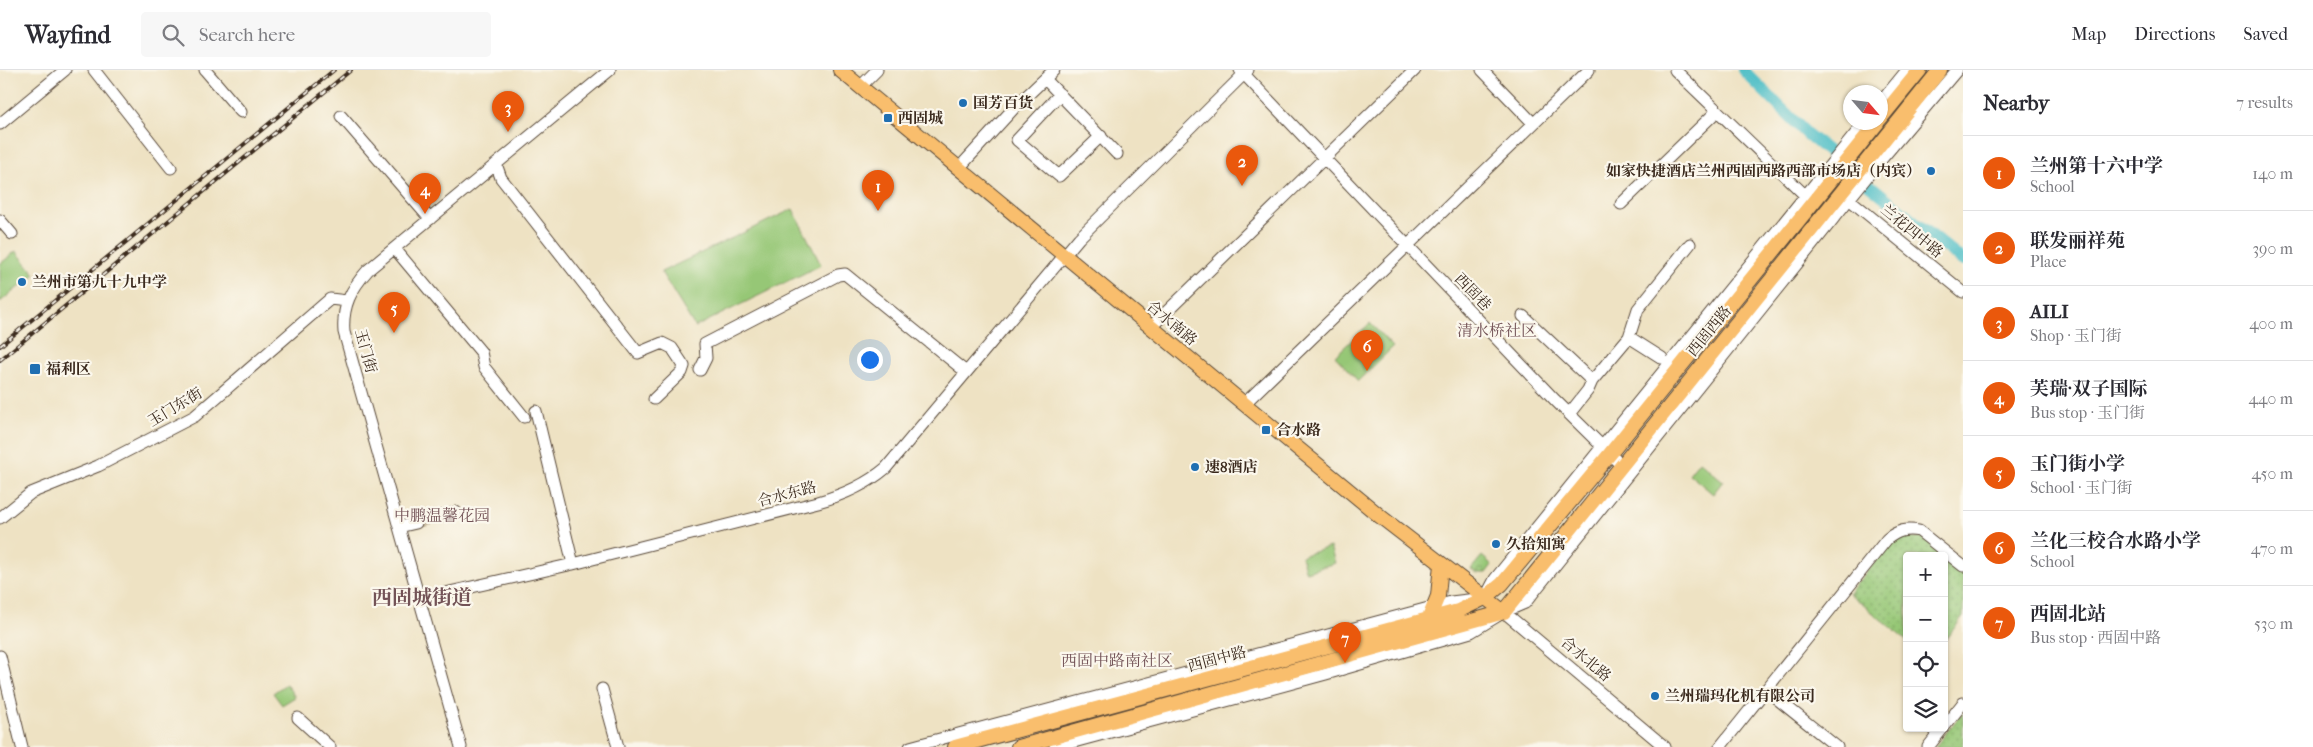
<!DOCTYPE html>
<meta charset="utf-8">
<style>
body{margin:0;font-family:"IM FELL French Canon","Noto Serif SC",serif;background:#f7f7f7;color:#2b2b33}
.controls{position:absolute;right:15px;bottom:15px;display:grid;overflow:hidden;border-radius:5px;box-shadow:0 1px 4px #0004}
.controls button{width:45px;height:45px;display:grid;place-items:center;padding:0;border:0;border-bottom:1px solid #e1e1e2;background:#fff;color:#2b2b33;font:25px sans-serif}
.compass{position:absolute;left:1843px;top:15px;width:45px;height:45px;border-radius:50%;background:#fff;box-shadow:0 1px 4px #0004;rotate:118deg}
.you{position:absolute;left:869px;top:289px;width:18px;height:18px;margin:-12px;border:4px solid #fff;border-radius:50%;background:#1a73e8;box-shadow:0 0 0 8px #1a73e833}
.badge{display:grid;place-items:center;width:32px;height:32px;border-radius:50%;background:#ea580c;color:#fff;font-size:16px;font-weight:700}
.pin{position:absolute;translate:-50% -41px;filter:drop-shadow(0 1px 2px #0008)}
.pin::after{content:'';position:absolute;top:26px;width:18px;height:15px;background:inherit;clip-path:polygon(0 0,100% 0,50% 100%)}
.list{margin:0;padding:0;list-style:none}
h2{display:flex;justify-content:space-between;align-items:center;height:65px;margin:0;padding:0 20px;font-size:21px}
h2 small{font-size:16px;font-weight:400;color:#7c7c81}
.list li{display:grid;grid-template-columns:32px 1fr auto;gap:15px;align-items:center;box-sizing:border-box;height:75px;padding:0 20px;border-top:1px solid #e1e1e2}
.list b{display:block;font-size:19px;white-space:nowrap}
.list p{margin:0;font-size:16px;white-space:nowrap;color:#7c7c81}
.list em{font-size:16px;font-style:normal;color:#7c7c81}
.icon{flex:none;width:28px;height:28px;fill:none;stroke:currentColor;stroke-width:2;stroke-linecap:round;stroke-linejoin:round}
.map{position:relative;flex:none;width:1963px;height:677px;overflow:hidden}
header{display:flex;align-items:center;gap:30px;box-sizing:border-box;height:70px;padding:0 25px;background:#fff;border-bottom:1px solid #e1e1e2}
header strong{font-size:24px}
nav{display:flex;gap:28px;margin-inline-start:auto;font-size:18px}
.search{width:350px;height:45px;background:#f7f7f7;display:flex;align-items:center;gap:12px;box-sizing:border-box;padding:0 18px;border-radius:5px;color:#7c7c81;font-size:19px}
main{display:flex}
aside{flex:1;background:#fff}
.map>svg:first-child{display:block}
.grass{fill:#96c776;stroke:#68784a}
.park{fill:url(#park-crowns);stroke:#68784a}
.garden{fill:url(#garden-dots);stroke:#68784a}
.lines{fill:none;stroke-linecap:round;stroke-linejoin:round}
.river{stroke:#52c0c7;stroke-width:12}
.minor-tunnel{stroke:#cabda2;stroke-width:11;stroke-dasharray:11 5.5;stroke-linecap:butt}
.minor-casing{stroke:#564637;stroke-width:13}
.major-casing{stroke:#564637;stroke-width:16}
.minor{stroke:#fff;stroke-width:11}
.major{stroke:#f9be6d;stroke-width:14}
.rail-casing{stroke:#3b2a1e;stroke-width:4}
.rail{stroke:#fbf7ec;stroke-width:2;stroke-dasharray:5.5;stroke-linecap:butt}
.poi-dot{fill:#1f6fb2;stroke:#fbf7ec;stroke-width:2}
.labels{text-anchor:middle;stroke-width:4.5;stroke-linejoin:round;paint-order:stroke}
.poi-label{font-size:15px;font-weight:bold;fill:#3b2a1e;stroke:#fbf7ec;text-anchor:start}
.street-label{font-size:15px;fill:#3b2a1e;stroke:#fbf7ec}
.neighbourhood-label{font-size:16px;fill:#735357;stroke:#fbf7ec}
.district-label{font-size:20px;font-weight:bold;fill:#735357;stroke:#fbf7ec}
</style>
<header>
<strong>Wayfind</strong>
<div class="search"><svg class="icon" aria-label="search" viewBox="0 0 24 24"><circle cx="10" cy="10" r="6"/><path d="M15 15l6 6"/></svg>Search here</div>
<nav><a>Map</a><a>Directions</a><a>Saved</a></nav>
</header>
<main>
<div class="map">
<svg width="1963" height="677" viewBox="0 0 1963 677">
<defs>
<pattern id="park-crowns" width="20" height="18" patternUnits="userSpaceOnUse" patternTransform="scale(1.25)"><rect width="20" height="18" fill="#96c776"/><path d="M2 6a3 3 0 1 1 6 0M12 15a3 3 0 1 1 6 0" fill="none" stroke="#7ca260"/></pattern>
<pattern id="garden-dots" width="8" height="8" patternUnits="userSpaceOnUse" patternTransform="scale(1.25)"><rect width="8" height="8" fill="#96c776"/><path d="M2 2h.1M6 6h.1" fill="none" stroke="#7ca260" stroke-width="1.8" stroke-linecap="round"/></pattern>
</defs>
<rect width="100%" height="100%" fill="#fbf7ec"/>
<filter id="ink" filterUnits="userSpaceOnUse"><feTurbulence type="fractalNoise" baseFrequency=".02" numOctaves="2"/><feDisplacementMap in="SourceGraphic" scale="10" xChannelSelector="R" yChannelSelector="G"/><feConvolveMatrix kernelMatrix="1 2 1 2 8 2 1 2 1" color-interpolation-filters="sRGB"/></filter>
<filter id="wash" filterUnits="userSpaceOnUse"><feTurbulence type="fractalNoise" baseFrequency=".0096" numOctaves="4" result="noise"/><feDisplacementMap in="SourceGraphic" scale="20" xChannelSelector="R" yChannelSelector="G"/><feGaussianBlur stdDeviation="1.12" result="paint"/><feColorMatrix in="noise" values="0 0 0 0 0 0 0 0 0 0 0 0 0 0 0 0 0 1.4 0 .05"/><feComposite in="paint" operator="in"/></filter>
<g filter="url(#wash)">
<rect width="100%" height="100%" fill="#eee2c3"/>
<!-- grass -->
<path class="grass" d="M793 139 821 195 695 257 661 202Z
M16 181 35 204 0 232V194Z
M1370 253 1393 277 1358 311 1335 286Z
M1699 391 1723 411 1713 424 1689 404Z
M1330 477 1335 493 1306 502 1301 486Z
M286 614 295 627 282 635 273 623Z"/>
<!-- park -->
<path class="park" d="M1482 486 1492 495 1486 503H1477L1471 499Z"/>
<!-- garden -->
<path class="garden" d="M1904 466 1926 469 1963 500V547L1944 571V486H1907V571L1849 523 1894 469Z
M1963 642V677H1935Z"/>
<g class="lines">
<!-- river -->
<path class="river" d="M1743 0 1807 64 1963 191"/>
</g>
</g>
<g filter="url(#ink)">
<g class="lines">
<!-- minor-tunnel -->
<path class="minor-tunnel" d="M416 453 437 447"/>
<!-- minor casing -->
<g class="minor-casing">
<path id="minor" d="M94 0 171 98
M205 0 241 42
M1240 0 1555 330 1621 395
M1482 0 1533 53
M1675 0 1812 132
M1045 9 1117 84
M860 17 877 0
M1060 24 1017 70 1059 106 1101 66
M1880 33 1907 0
M341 46 430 149
M0 54 65 0
M496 94 501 108 638 283 662 273 672 278 684 296 682 302 654 329
M959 98 1015 37 1054 0
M1844 125 1963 222
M1621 134 1717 41
M0 150 12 164
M395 179 481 282 484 297 524 347
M1523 246 1592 311 1629 267
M1151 257 1415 0
M1662 288 1629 267 1638 239 1690 174
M700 300 706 288 705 274 838 205 845 204 966 302
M1244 334 1589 0
M536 341 573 494
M1569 344 1588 320 1592 311
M437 447 456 442
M0 448 31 423 98 396 195 346 330 229 347 231
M399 457 416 453
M419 529 573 494 818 432C843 425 866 415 886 398L1079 168 1248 0
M1504 542 1665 677
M0 586 22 677
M602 619 618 677
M1766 620 1837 677
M298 648 330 677
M1944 657 1963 633
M461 677 344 262C342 236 351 219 368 200L610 0
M910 677 1451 532 1485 528 1495 509 1865 52
M1055 677 1326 604 1471 562 1504 542 1525 533 1874 98 1957 0
M1720 677 1887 469C1897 461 1906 458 1919 461L1963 496
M1928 677 1943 658"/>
</g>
<!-- major casing -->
<g class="major-casing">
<path id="major" d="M840 0 1381 447 1504 542
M1880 49 1920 0
M1504 542 1940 0
M1429 548 1438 526 1441 494
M955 677 1458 541 1485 528 1502 514 1609 385 1878 52
M1018 677 1504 542"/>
</g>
<!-- minor -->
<use href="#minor" class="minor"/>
<!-- major -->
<use href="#major" class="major"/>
<!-- rail casing -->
<g class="rail-casing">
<path id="rail" d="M0 276 334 0
M0 290 351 0"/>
</g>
<!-- rail -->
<use href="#rail" class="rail"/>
</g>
</g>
<!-- markers -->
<g class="poi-dot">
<circle cx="963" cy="33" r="5"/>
<rect x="883" y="43" width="10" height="10" rx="2.5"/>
<circle cx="1931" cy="101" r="5"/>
<circle cx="22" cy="212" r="5"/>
<rect x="29" y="293" width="12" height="12" rx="2.5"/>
<rect x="1261" y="355" width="10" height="10" rx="2.5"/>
<circle cx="1195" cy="397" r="5"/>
<circle cx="1496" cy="474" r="5"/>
<circle cx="1655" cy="626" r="5"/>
</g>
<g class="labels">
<!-- poi labels -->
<g class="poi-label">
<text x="973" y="38">国芳百货</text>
<text x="898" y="53">西固城</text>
<text x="1921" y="106" text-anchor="end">如家快捷酒店兰州西固西路西部市场店（内宾）</text>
<text x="32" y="217">兰州市第九十九中学</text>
<text x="46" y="304">福利区</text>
<text x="1276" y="365">合水路</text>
<text x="1205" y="402">速8酒店</text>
<text x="1506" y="479">久拾知寓</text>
<text x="1665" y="631">兰州瑞玛化机有限公司</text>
</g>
<!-- street labels -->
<g class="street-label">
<text transform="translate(1912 161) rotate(39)" y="5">兰花四中路</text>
<text transform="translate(1473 222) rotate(46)" y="5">西固巷</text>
<text transform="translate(1172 253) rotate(40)" y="5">合水南路</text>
<text transform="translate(1709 261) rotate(-51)" y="5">西固西路</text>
<text transform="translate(366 281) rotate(75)" y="5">玉门街</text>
<text transform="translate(175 337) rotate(-31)" y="5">玉门东街</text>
<text transform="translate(787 424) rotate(-15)" y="5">合水东路</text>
<text transform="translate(1217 589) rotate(-15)" y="5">西固中路</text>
<text transform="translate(1586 589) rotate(40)" y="5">合水北路</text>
</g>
<!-- neighbourhood labels -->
<g class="neighbourhood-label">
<text x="1497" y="266">清水桥社区</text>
<text x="442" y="451">中鹏温馨花园</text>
<text x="1117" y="596">西固中路南社区</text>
</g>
<!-- district labels -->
<g class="district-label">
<text x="422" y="534">西固城街道</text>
</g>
</g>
</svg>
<div class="controls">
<button>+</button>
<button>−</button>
<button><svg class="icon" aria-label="locate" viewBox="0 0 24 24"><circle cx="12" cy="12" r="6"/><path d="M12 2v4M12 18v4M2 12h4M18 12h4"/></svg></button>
<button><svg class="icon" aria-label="layers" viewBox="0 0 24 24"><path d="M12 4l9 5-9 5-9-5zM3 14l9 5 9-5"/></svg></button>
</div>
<svg class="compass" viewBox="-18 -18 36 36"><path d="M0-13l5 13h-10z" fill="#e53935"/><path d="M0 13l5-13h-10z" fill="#7c7c81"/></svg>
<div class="you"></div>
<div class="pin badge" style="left:878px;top:141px">1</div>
<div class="pin badge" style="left:1242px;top:116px">2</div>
<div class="pin badge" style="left:508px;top:62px">3</div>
<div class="pin badge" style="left:425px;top:144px">4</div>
<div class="pin badge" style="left:394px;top:263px">5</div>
<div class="pin badge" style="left:1367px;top:301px">6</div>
<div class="pin badge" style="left:1345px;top:593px">7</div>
</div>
<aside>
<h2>Nearby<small>7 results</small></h2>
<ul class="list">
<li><span class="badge">1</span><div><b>兰州第十六中学</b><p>School</p></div><em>140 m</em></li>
<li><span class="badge">2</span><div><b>联发丽祥苑</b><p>Place</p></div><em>390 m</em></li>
<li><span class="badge">3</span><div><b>AILI</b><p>Shop · 玉门街</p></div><em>400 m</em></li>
<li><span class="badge">4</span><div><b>芙瑞·双子国际</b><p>Bus stop · 玉门街</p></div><em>440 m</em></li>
<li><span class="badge">5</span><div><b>玉门街小学</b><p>School · 玉门街</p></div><em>450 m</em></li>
<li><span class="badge">6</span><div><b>兰化三校合水路小学</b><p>School</p></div><em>470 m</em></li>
<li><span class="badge">7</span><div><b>西固北站</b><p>Bus stop · 西固中路</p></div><em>530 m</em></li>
</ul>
</aside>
</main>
